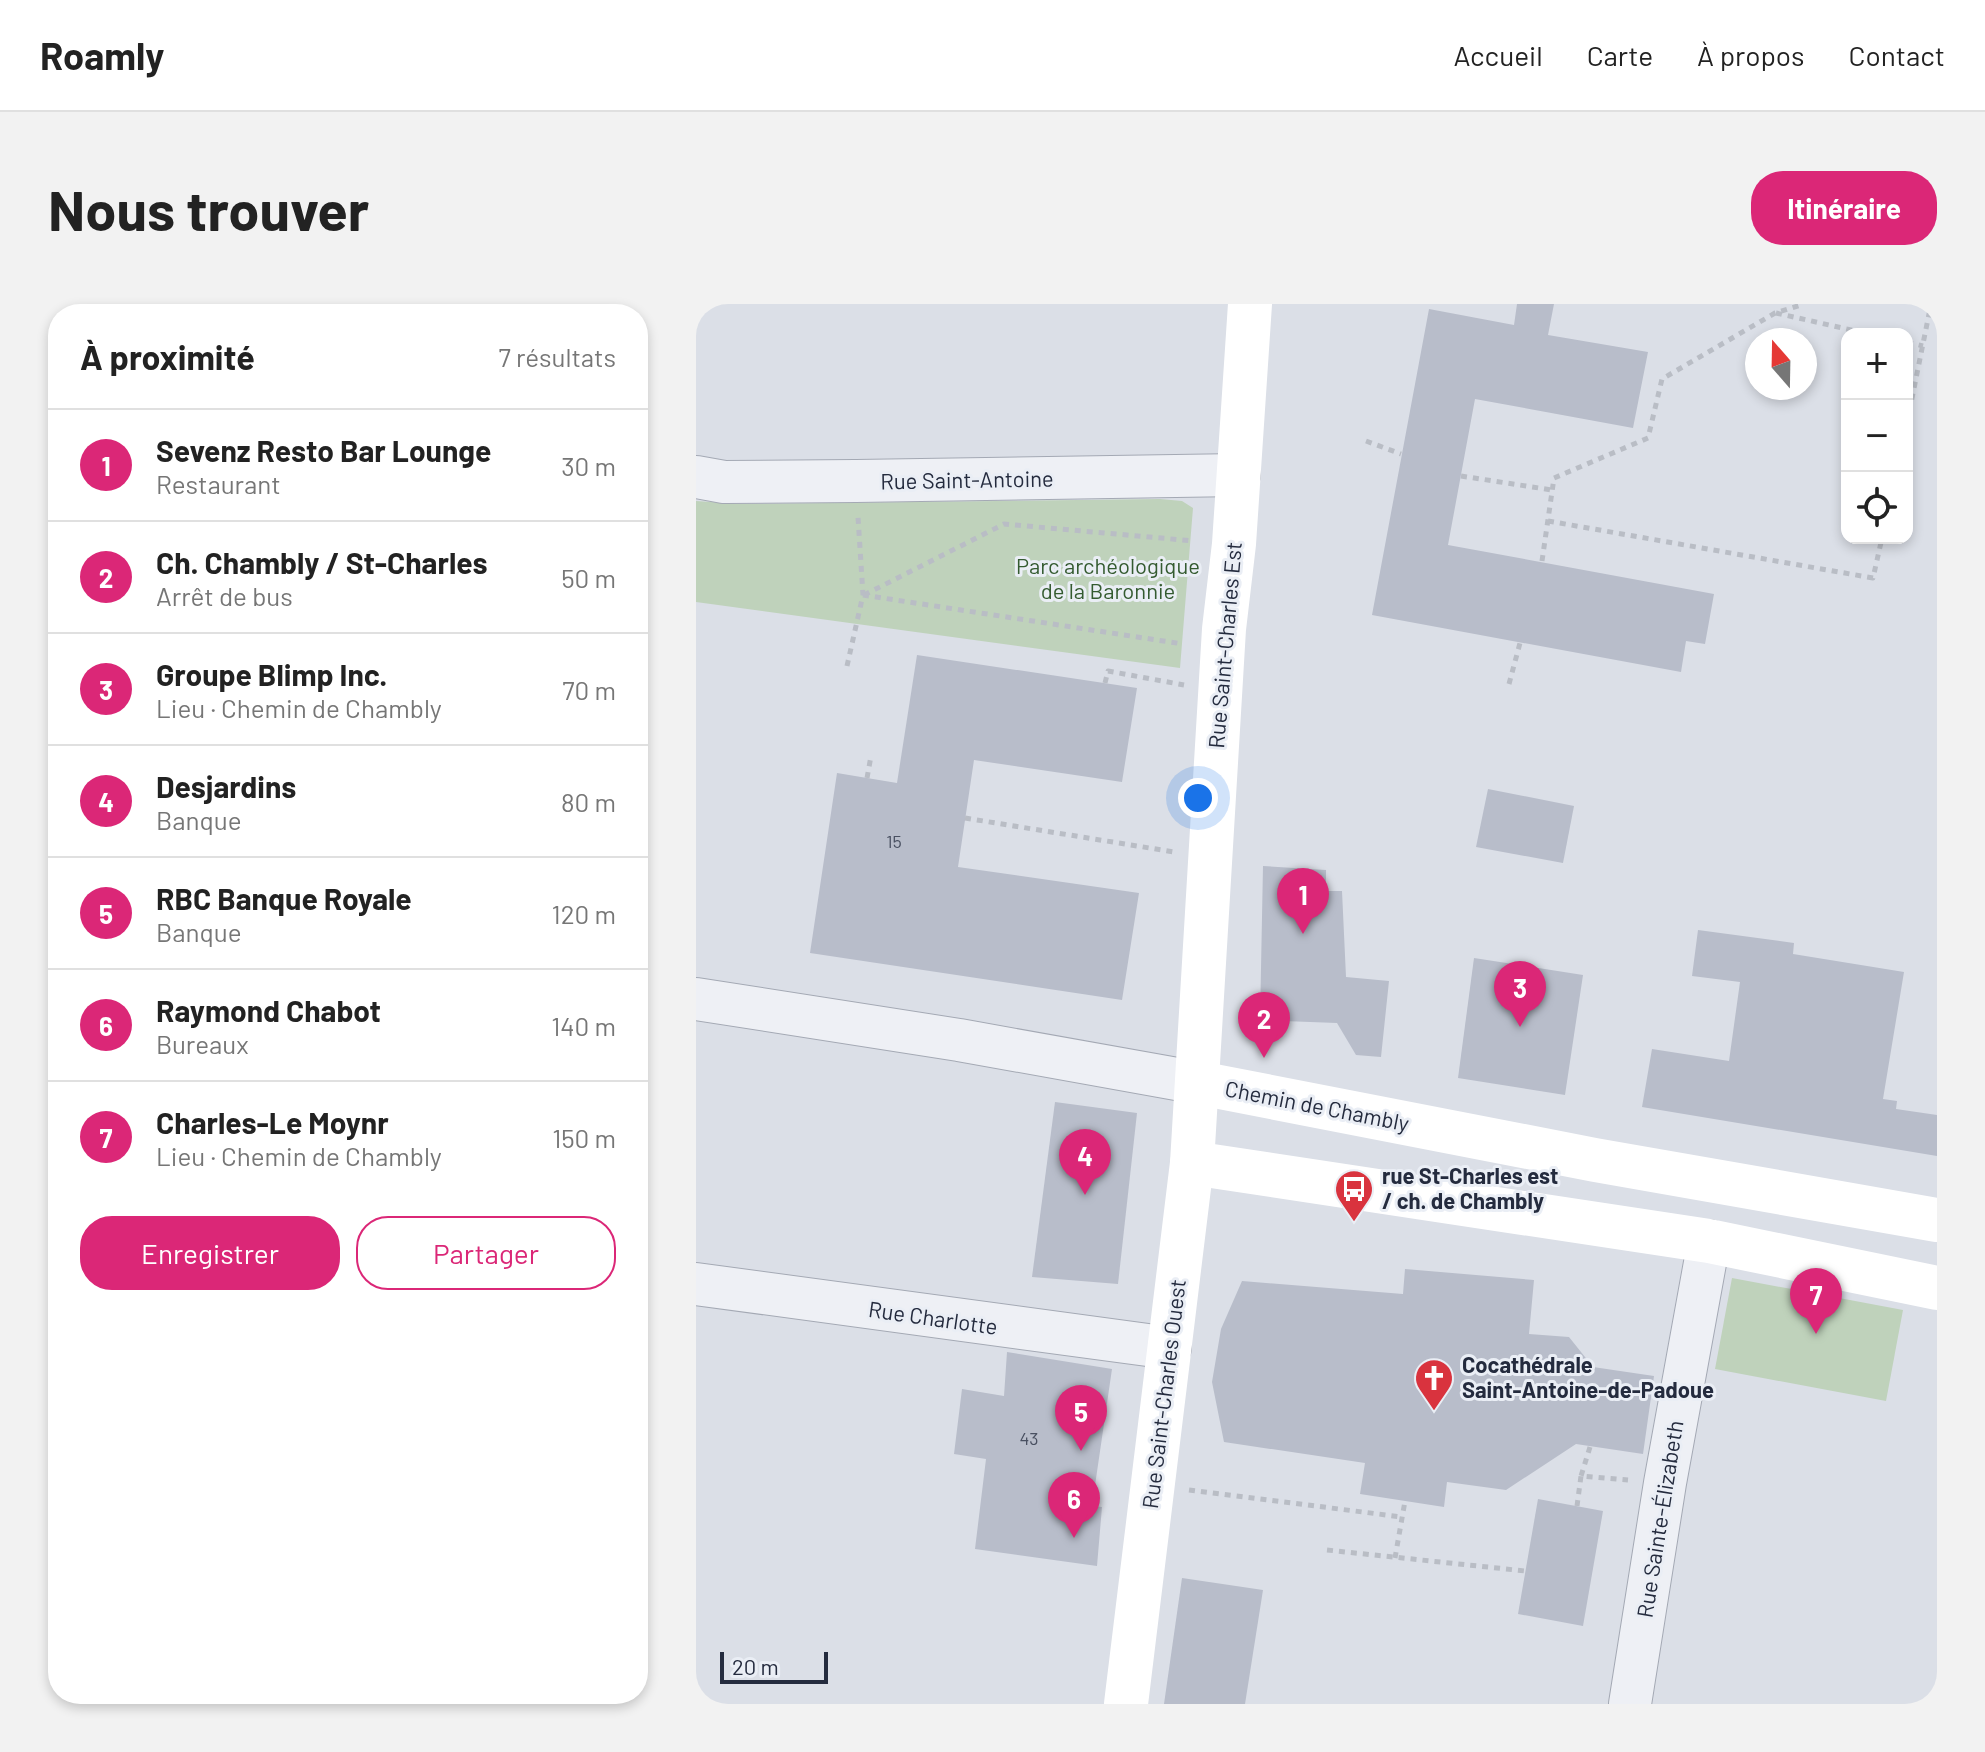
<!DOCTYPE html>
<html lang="fr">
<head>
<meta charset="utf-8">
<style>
  :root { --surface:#fff; --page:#f2f2f2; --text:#222; --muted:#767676; --line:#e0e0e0; --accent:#db2777 }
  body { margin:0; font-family:Barlow,sans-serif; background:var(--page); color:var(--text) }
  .controls { position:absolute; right:24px; top:24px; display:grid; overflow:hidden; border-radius:16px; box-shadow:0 4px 12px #0003 }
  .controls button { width:72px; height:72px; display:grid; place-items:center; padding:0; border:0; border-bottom:2px solid var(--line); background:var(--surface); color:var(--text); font:40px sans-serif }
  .compass { position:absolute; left:1049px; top:24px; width:72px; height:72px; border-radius:50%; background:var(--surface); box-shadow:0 4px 12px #0003; rotate:340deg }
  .scale { position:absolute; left:24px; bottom:20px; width:108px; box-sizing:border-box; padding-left:8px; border:4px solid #242b3e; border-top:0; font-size:22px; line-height:28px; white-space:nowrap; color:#242b3e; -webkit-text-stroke:6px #eaeef5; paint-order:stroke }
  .you { position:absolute; left:502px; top:494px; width:28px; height:28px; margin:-20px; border:6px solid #fff; border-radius:50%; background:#1a73e8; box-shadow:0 0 0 12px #1a73e833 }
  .badge { display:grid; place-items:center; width:52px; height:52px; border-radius:50%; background:var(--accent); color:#fff; font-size:26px; font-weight:700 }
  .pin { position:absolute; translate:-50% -66px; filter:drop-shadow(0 2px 4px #0008) }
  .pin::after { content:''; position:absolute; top:42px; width:28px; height:24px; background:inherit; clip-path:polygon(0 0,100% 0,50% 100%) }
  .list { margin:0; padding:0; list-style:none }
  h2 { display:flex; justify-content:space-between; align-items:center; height:104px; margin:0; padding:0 32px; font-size:34px }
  h2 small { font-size:26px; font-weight:400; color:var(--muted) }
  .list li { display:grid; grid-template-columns:52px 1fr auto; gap:24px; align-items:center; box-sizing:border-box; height:112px; padding:0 32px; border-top:2px solid var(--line) }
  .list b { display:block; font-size:30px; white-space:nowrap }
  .list p { margin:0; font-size:26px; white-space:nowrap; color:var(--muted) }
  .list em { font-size:26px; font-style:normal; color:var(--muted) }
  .actions { display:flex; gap:16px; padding:24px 32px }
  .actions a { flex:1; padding:18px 0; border:2px solid var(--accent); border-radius:32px; text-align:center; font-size:28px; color:var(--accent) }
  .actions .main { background:var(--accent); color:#fff }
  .icon { flex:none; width:44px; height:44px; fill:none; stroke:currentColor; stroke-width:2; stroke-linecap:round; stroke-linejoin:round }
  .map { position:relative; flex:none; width:1241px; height:1400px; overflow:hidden; border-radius:32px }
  header { display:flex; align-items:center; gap:48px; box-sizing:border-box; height:112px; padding:0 40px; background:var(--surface); border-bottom:2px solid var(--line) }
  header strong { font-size:38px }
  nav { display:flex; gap:44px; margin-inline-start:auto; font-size:28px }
  .intro { display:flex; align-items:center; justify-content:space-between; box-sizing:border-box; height:192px; padding:0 48px }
  h1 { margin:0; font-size:56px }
  .button { padding:20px 36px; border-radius:32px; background:var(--accent); color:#fff; font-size:28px; font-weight:700 }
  main { display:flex; gap:48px; padding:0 48px }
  aside { flex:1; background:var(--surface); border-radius:32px; box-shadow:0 4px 12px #0003 }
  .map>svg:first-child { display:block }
  .green { fill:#bfd2bb }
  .building { fill:#b8bdca }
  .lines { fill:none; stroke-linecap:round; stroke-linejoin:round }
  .street-casing { stroke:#a4a9b4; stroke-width:44 }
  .path { stroke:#b9bdc5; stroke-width:5; stroke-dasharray:6 6; stroke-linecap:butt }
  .street { stroke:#eef0f5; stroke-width:42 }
  .secondary { stroke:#fff; stroke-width:44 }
  .labels { text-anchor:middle; stroke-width:6; stroke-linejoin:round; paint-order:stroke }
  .number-label { font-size:18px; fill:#495061 }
  .street-label { font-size:22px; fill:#242b3e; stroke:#eaeef5 }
  .park-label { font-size:22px; fill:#345b30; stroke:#eaeef5 }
  .poi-label { font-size:22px; font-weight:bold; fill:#242b3e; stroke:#eaeef5; text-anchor:start }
</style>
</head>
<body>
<header>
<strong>Roamly</strong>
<nav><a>Accueil</a><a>Carte</a><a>À propos</a><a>Contact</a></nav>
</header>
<div class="intro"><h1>Nous trouver</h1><a class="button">Itinéraire</a></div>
<main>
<aside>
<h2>À proximité<small>7 résultats</small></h2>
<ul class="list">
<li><span class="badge">1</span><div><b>Sevenz Resto Bar Lounge</b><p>Restaurant</p></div><em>30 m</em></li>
<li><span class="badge">2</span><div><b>Ch. Chambly / St-Charles</b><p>Arrêt de bus</p></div><em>50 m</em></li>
<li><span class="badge">3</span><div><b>Groupe Blimp Inc.</b><p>Lieu · Chemin de Chambly</p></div><em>70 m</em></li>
<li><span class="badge">4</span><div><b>Desjardins</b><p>Banque</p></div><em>80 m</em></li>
<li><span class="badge">5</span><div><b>RBC Banque Royale</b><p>Banque</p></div><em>120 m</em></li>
<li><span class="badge">6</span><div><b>Raymond Chabot</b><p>Bureaux</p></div><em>140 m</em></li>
<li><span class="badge">7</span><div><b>Charles-Le Moynr</b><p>Lieu · Chemin de Chambly</p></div><em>150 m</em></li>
</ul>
<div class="actions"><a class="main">Enregistrer</a><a>Partager</a></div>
</aside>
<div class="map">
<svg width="1241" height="1400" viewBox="0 0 1241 1400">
  <rect width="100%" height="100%" fill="#dbdfe7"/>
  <!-- green -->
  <g class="green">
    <path d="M464,195L486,197L497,204L484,364L0,298V197L44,200Z"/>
    <path d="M1036,974L1207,1006L1190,1097L1019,1065Z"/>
  </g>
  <!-- building -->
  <g class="building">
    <path d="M821,0H858L852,31L952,48L937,124L779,95L752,241L1018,290L1009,340L990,337L985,368L676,311L733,5L818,21Z"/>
    <path d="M221,351L441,384L426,478L278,456L262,563L443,589L426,696L114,649L141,469L201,479Z"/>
    <path d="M792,485L878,502L867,559L780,543Z"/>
    <path d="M567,562L630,566V587H646L650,673L693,677L685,753L660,751L641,719L564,716Z"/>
    <path d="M1002,626L1098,639L1097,650L1208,668L1187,795L1201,797L1200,805L1241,811V852L946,803L956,745L1033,757L1044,678L996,672Z"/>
    <path d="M778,654L887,671L869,791L762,774Z"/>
    <path d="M359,798L441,809L422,980L336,973Z"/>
    <path d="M709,965L838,976L833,1030L873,1033L897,1063L958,1072L947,1150L880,1140L810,1186L751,1178L748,1203L664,1190L669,1159L528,1138L516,1078L525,1025L546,977L707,990Z"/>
    <path d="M311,1048L416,1065L396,1202L406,1203L401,1262L279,1245L290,1155L258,1150L266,1085L308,1092Z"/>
    <path d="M842,1195L907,1207L887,1322L822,1310Z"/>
    <path d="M486,1274L567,1286L549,1400H468Z"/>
  </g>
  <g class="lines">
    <defs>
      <g id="street">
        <path d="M0,173L28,178L160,177L543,171"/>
        <path d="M0,695L263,736L503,779"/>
        <path d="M0,980L474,1044"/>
        <path d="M934,1400L969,1179L1013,937"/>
      </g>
    </defs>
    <!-- street casing -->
    <use href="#street" class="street-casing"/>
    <!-- path -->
    <g class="path">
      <path d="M1080,9L1173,30"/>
      <path d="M1211,38L1227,42"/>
      <path d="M1211,119L1235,0"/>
      <path d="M670,137L705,150"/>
      <path d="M765,172L856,186"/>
      <path d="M852,217L1177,274L1186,234"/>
      <path d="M846,257L858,174L952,134L966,75L1079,9L1108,0"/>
      <path d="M167,291L487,340"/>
      <path d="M168,291L308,220L498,237"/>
      <path d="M151,362L167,291L162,213"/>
      <path d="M409,379L412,367L488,381"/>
      <path d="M813,380L824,339"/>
      <path d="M171,474L175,452"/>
      <path d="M269,514L478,548"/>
      <path d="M894,1143L885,1172L932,1176"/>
      <path d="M493,1186L706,1213"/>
      <path d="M881,1202L885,1172"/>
      <path d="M631,1246L829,1267"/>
      <path d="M699,1254L709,1197"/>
    </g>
    <!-- street -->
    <use href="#street" class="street"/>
    <!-- secondary -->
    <g class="secondary">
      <path d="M503,779L899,856L1241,916"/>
      <path d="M496,859L1013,937L1241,984"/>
      <path d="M430,1400L496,859L528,325L538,240L554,0"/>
    </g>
  </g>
  <!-- icons -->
  <defs>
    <symbol id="bus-pin" viewBox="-11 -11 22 30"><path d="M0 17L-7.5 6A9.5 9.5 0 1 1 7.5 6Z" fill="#d9333e" stroke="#eaeef5"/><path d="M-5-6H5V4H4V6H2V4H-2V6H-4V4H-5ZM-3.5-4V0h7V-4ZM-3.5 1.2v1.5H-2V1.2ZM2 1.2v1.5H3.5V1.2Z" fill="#fff"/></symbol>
    <symbol id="church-pin" viewBox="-11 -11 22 30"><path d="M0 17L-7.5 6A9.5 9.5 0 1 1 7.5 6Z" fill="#d9333e" stroke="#eaeef5"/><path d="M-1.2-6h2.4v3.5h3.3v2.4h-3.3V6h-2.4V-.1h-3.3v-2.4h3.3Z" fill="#fff"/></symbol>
  </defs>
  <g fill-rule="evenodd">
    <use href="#bus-pin" x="636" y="863" width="44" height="60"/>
    <use href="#church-pin" x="716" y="1052" width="44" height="60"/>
  </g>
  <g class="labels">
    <!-- number labels -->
    <g class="number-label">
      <text x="198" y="544">15</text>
      <text x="333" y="1141">43</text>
    </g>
    <!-- street labels -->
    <g class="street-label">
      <text transform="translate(271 176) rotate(-1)" y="8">Rue Saint-Antoine</text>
      <text transform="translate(529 341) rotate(-85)" y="8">Rue Saint-Charles Est</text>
      <text transform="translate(621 802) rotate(11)" y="8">Chemin de Chambly</text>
      <text transform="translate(237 1014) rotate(8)" y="8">Rue Charlotte</text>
      <text transform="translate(468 1090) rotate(-83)" y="8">Rue Saint-Charles Ouest</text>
      <text transform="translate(964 1215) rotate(-81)" y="8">Rue Sainte-Élizabeth</text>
    </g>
    <!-- park labels -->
    <g class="park-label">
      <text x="412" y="270">Parc archéologique<tspan x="412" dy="25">de la Baronnie</tspan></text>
    </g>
    <!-- poi labels -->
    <g class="poi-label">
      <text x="686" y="880">rue St-Charles est<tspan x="686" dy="25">/ ch. de Chambly</tspan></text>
      <text x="766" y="1069">Cocathédrale<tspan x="766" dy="25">Saint-Antoine-de-Padoue</tspan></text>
    </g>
  </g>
</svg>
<div class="controls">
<button>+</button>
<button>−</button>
<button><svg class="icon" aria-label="locate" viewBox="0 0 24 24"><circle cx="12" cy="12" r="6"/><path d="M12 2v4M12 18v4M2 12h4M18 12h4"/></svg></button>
</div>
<svg class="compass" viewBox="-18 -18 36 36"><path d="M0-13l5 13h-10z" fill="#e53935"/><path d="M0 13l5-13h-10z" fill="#767676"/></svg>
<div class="scale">20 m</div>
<div class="you"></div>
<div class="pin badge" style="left:607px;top:630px">1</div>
<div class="pin badge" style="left:568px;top:754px">2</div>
<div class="pin badge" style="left:824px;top:723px">3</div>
<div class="pin badge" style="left:389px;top:891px">4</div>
<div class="pin badge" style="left:385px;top:1147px">5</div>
<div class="pin badge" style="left:378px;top:1234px">6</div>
<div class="pin badge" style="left:1120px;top:1030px">7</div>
</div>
</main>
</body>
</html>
